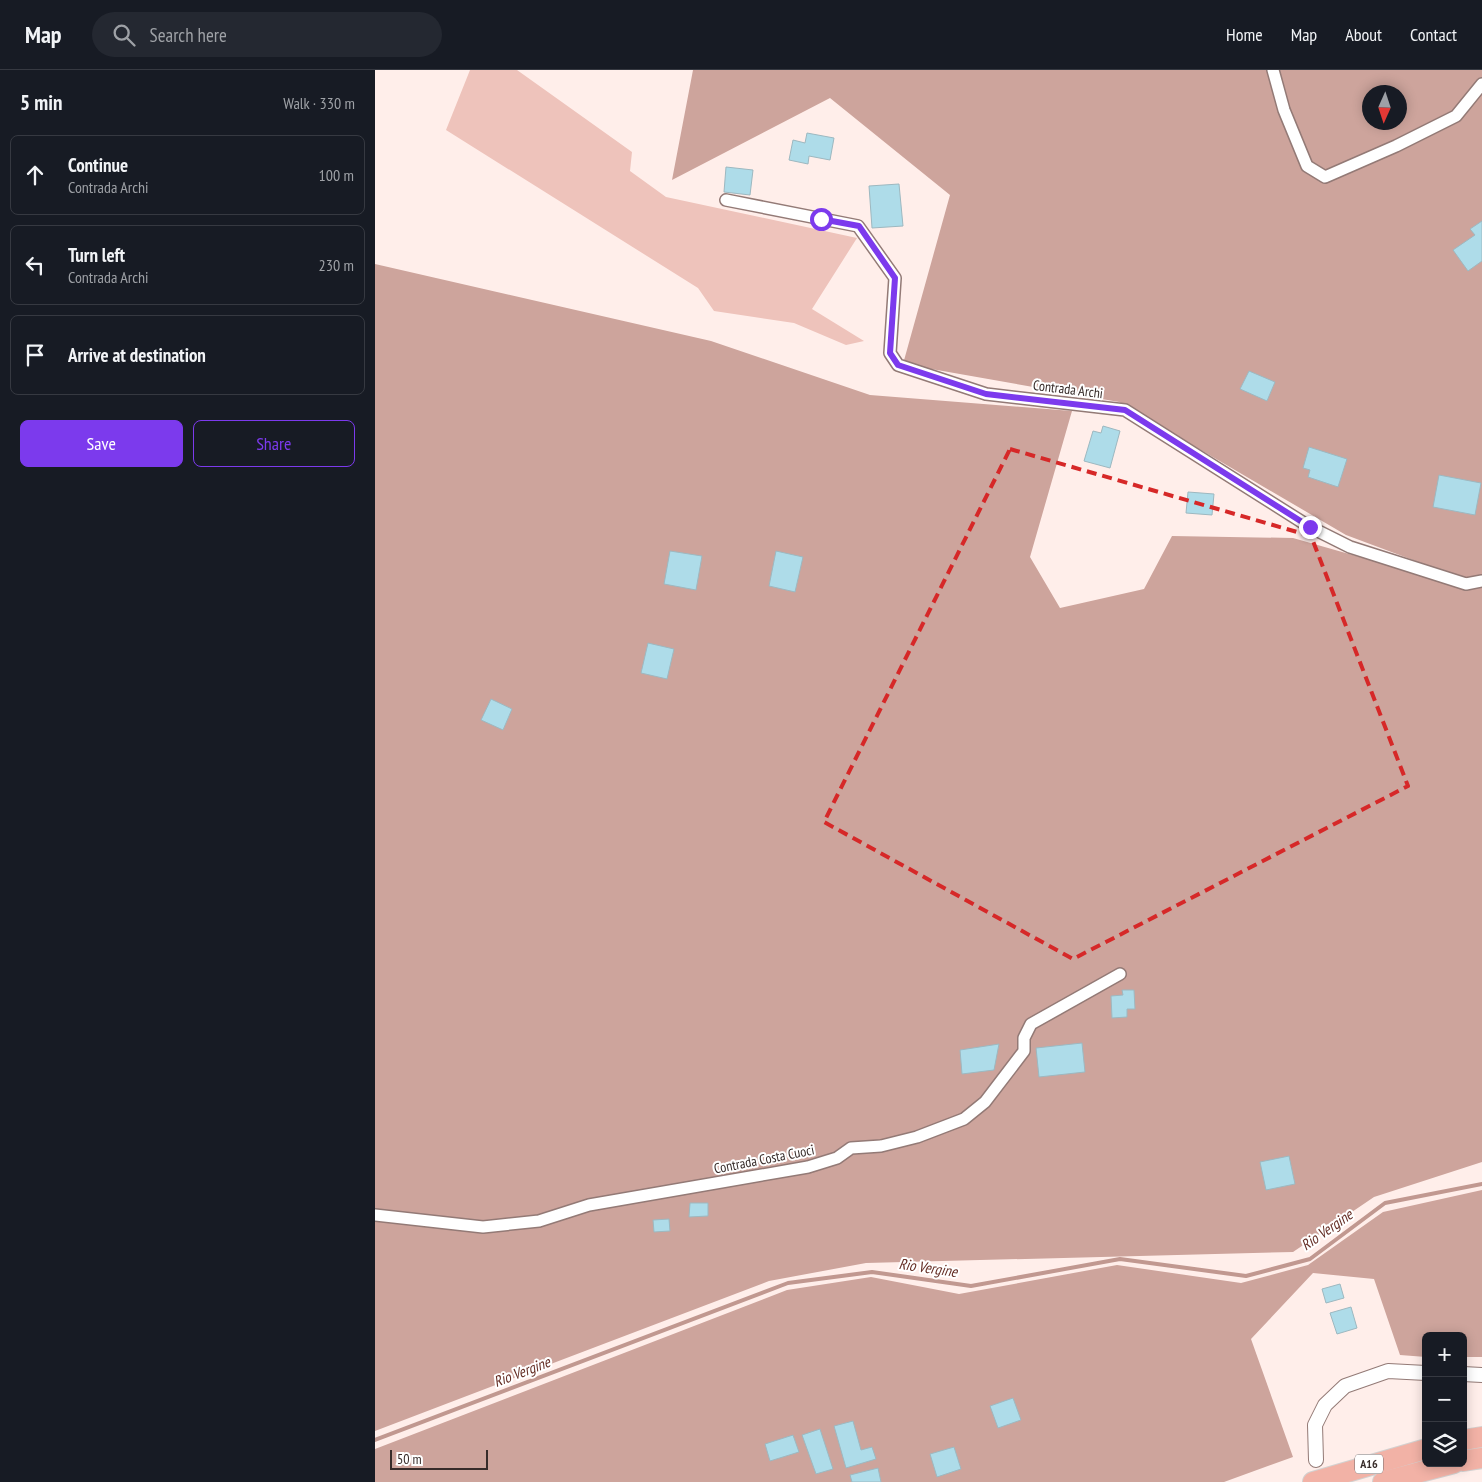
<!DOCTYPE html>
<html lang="en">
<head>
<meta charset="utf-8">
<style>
  :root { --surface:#171b24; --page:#242831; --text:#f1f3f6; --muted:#9ea1a6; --line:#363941; --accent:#7c3aed }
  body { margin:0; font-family:"PT Sans Narrow",sans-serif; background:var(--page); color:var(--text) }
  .controls { position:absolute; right:15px; bottom:15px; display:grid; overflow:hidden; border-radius:8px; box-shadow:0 2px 12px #0003 }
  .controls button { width:45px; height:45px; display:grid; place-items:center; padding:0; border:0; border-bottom:1px solid var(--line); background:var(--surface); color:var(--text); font:25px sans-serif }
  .compass { position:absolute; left:987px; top:15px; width:45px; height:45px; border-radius:50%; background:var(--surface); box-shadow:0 2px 12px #0003; rotate:183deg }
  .scale { position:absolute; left:15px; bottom:12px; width:98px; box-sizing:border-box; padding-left:5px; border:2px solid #372c2a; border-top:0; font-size:14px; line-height:18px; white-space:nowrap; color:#372c2a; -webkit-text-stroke:4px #fff; paint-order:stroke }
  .stop { position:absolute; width:15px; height:15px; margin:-11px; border:4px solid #7c3aed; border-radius:50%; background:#fff }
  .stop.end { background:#7c3aed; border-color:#fff; box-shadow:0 1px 5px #0008 }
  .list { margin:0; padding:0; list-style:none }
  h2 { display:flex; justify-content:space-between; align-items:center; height:65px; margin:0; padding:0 20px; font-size:21px }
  h2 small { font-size:16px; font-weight:400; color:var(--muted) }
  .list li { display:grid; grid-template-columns:32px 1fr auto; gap:15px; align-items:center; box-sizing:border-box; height:80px; margin:0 10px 10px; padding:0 10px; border:1px solid var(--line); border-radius:8px }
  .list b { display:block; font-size:19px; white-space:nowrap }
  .list p { margin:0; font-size:16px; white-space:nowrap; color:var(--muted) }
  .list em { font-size:16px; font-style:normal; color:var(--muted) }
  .actions { display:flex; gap:10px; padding:15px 20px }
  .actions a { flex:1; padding:11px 0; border:1px solid var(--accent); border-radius:8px; text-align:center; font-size:18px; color:var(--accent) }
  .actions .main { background:var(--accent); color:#fff }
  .icon { flex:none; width:28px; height:28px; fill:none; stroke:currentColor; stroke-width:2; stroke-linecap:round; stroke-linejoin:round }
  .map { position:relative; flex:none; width:1107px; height:1412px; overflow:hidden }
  header { display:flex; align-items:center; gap:30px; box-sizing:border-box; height:70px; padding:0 25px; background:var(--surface); border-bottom:1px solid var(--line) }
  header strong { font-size:24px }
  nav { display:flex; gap:28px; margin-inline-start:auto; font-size:18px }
  .search { width:350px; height:45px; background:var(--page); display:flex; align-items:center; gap:12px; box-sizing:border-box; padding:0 18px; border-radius:28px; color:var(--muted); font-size:19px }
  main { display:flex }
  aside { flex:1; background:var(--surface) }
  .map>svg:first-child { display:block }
  .green { fill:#eec3bb }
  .forest { fill:#cda49c; fill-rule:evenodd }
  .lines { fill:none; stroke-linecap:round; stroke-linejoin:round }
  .stream { stroke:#c19890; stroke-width:4 }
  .building { fill:#aedce9; stroke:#9db8c0 }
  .minor-casing { stroke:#937a76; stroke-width:14 }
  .tertiary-casing { stroke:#937a76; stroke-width:16 }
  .motorway-casing { stroke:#d3d1d0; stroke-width:22 }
  .minor { stroke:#fff; stroke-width:11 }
  .tertiary { stroke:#fff; stroke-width:14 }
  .motorway { stroke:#f2b2a6; stroke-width:20 }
  .route { stroke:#7c3aed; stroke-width:6 }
  .marked { fill:none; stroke:#d62828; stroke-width:4; stroke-dasharray:10 6; stroke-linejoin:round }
  .labels { text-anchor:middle; stroke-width:4; stroke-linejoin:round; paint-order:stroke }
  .shield { fill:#fff; stroke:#736b6a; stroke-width:1 }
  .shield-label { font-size:12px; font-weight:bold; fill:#372c2a }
  .street-label { font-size:14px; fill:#372c2a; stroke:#fff }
  .water-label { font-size:15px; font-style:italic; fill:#652e25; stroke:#fff }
</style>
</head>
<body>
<header>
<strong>Map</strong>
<div class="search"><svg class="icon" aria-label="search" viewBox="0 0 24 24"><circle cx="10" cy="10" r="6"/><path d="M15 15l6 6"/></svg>Search here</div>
<nav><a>Home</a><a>Map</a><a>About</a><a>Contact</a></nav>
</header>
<main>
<aside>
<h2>5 min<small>Walk · 330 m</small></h2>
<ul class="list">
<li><svg class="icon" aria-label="ahead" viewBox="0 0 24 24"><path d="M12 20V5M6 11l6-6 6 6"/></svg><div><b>Continue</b><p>Contrada Archi</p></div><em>100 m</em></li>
<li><svg class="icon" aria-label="left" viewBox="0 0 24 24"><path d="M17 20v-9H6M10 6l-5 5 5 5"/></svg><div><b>Turn left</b><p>Contrada Archi</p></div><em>230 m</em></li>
<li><svg class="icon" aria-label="arrive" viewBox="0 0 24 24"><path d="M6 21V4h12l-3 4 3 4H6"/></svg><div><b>Arrive at destination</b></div></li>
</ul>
<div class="actions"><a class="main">Save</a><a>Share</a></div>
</aside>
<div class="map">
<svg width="1107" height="1412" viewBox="0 0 1107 1412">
  <rect width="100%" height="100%" fill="#ffeeea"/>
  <!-- green -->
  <path class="green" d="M95,0H142L257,82L255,101L291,127L482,168L437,239L489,271L471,275L419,253L339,241L323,218L71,60Z"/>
  <!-- forest -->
  <g class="forest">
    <path d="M318,0H1107V504L1094,511L971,465L744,332L528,294L575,125L455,28L297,110ZM994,22H1024V52H994Z"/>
    <path d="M0,194L336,271L495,325L697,341L655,487L685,538L769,519L797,466L918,468L1090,517L1107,516V1092L999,1127L918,1182L491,1193L394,1211L0,1361Z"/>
    <path d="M1107,1120V1287H1088V1266H1051V1287L1025,1285L999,1209L938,1203L876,1269L918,1387L849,1412H0V1379L412,1220L496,1207L584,1224L742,1195L866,1213L933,1195L1008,1142Z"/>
  </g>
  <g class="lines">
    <!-- stream -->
    <path class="stream" d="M0,1370L413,1213L497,1202L596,1216L745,1189L871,1206L935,1189L1010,1133L1107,1114"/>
  </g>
  <!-- building -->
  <g class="building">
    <path d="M432,63L459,68L455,90L434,86L433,94L414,90L418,70L430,73Z"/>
    <path d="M351,97L378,100L375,125L349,122Z"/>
    <path d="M524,114L528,156L497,158L494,116Z"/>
    <path d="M1107,151V191L1093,201L1078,180L1100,165L1095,159Z"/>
    <path d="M874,301L900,312L892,331L865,319Z"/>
    <path d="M728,356L745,361L735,398L709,391L718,361L726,363Z"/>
    <path d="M934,377L972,389L963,417L933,407L935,400L928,398Z"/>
    <path d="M1064,405L1106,413L1100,445L1058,437Z"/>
    <path d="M813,422L839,424L837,445L811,443Z"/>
    <path d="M295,481L327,486L321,520L289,514Z"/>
    <path d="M401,481L428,487L420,522L394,516Z"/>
    <path d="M273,573L299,579L292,609L266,603Z"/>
    <path d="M116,629L137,639L128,660L106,650Z"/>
    <path d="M747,920H759L760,939H752V947L737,948L736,926L748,925Z"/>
    <path d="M707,973L710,1002L664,1007L661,978Z"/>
    <path d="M624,974L619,1000L587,1004L585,980Z"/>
    <path d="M914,1086L920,1114L891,1120L885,1092Z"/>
    <path d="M315,1133H333V1146L314,1147Z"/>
    <path d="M294,1149L295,1161L279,1162L278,1150Z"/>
    <path d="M965,1214L969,1228L951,1233L947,1219Z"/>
    <path d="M976,1237L982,1258L962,1264L955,1243Z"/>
    <path d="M638,1328L646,1350L623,1358L615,1336Z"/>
    <path d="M478,1351L486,1380L497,1377L501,1389L471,1398L459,1356Z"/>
    <path d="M445,1359L458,1399L441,1404L427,1365Z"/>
    <path d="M418,1365L424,1382L395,1391L390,1374Z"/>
    <path d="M579,1377L586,1399L562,1407L555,1384Z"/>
    <path d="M503,1398L506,1412H477L475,1405Z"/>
  </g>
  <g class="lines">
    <defs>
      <g id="minor">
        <path d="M898,0L909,40L932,96L950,107L1021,76L1081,46L1107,14"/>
        <path d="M351,130L483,156L520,208L515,283L523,295L611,324L750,340L935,457L975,477L1091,514L1107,511"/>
        <path d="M0,1145L108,1157L164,1151L214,1135L433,1097L462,1088L476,1078L506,1076L542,1067L589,1049L610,1032L649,981V968L656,954L745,904"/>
      </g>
      <g id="tertiary">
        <path d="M1088,1304L1107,1305"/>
        <path d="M941,1390L940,1355L950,1335L970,1316L1013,1301L1051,1303"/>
      </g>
      <g id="motorway">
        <path d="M1088,1370L1107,1367"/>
        <path d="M1088,1391L1107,1388"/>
        <path d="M938,1412L1051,1379"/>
        <path d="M1008,1412L1079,1393"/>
      </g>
    </defs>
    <!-- minor casing -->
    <use href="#minor" class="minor-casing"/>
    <!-- tertiary casing -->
    <use href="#tertiary" class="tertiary-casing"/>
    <!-- motorway casing -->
    <use href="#motorway" class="motorway-casing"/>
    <!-- minor -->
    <use href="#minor" class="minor"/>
    <!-- tertiary -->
    <use href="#tertiary" class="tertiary"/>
    <!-- motorway -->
    <use href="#motorway" class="motorway"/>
  </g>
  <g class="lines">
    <!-- route -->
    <path class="route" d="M446,149L484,156L520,208L515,283L523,295L611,324L750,340L935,457"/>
  </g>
  <!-- marked area -->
  <path class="marked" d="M635,379L936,466L1033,716L698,889L449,752Z"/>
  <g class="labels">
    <!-- shield labels -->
    <rect class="shield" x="980" y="1384.5" width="28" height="19" rx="4"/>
    <g class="shield-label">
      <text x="994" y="1398">A16</text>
    </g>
    <!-- street labels -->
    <g class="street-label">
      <text transform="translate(693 319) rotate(7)" y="5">Contrada Archi</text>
      <text transform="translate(389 1089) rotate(-11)" y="5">Contrada Costa Cuoci</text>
    </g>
    <!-- water labels -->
    <g class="water-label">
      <text transform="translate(952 1160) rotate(-35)" y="5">Rio Vergine</text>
      <text transform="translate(553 1198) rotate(8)" y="5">Rio Vergine</text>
      <text transform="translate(147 1302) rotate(-21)" y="5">Rio Vergine</text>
    </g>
  </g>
</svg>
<div class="controls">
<button>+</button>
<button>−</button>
<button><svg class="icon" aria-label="layers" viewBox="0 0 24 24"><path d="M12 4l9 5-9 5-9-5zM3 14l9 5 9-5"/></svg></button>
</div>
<svg class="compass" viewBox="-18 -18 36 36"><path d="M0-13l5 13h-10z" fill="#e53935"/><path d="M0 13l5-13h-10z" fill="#9ea1a6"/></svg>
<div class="scale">50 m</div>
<div class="stop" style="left:446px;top:149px"></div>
<div class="stop end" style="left:935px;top:457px"></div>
</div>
</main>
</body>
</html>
